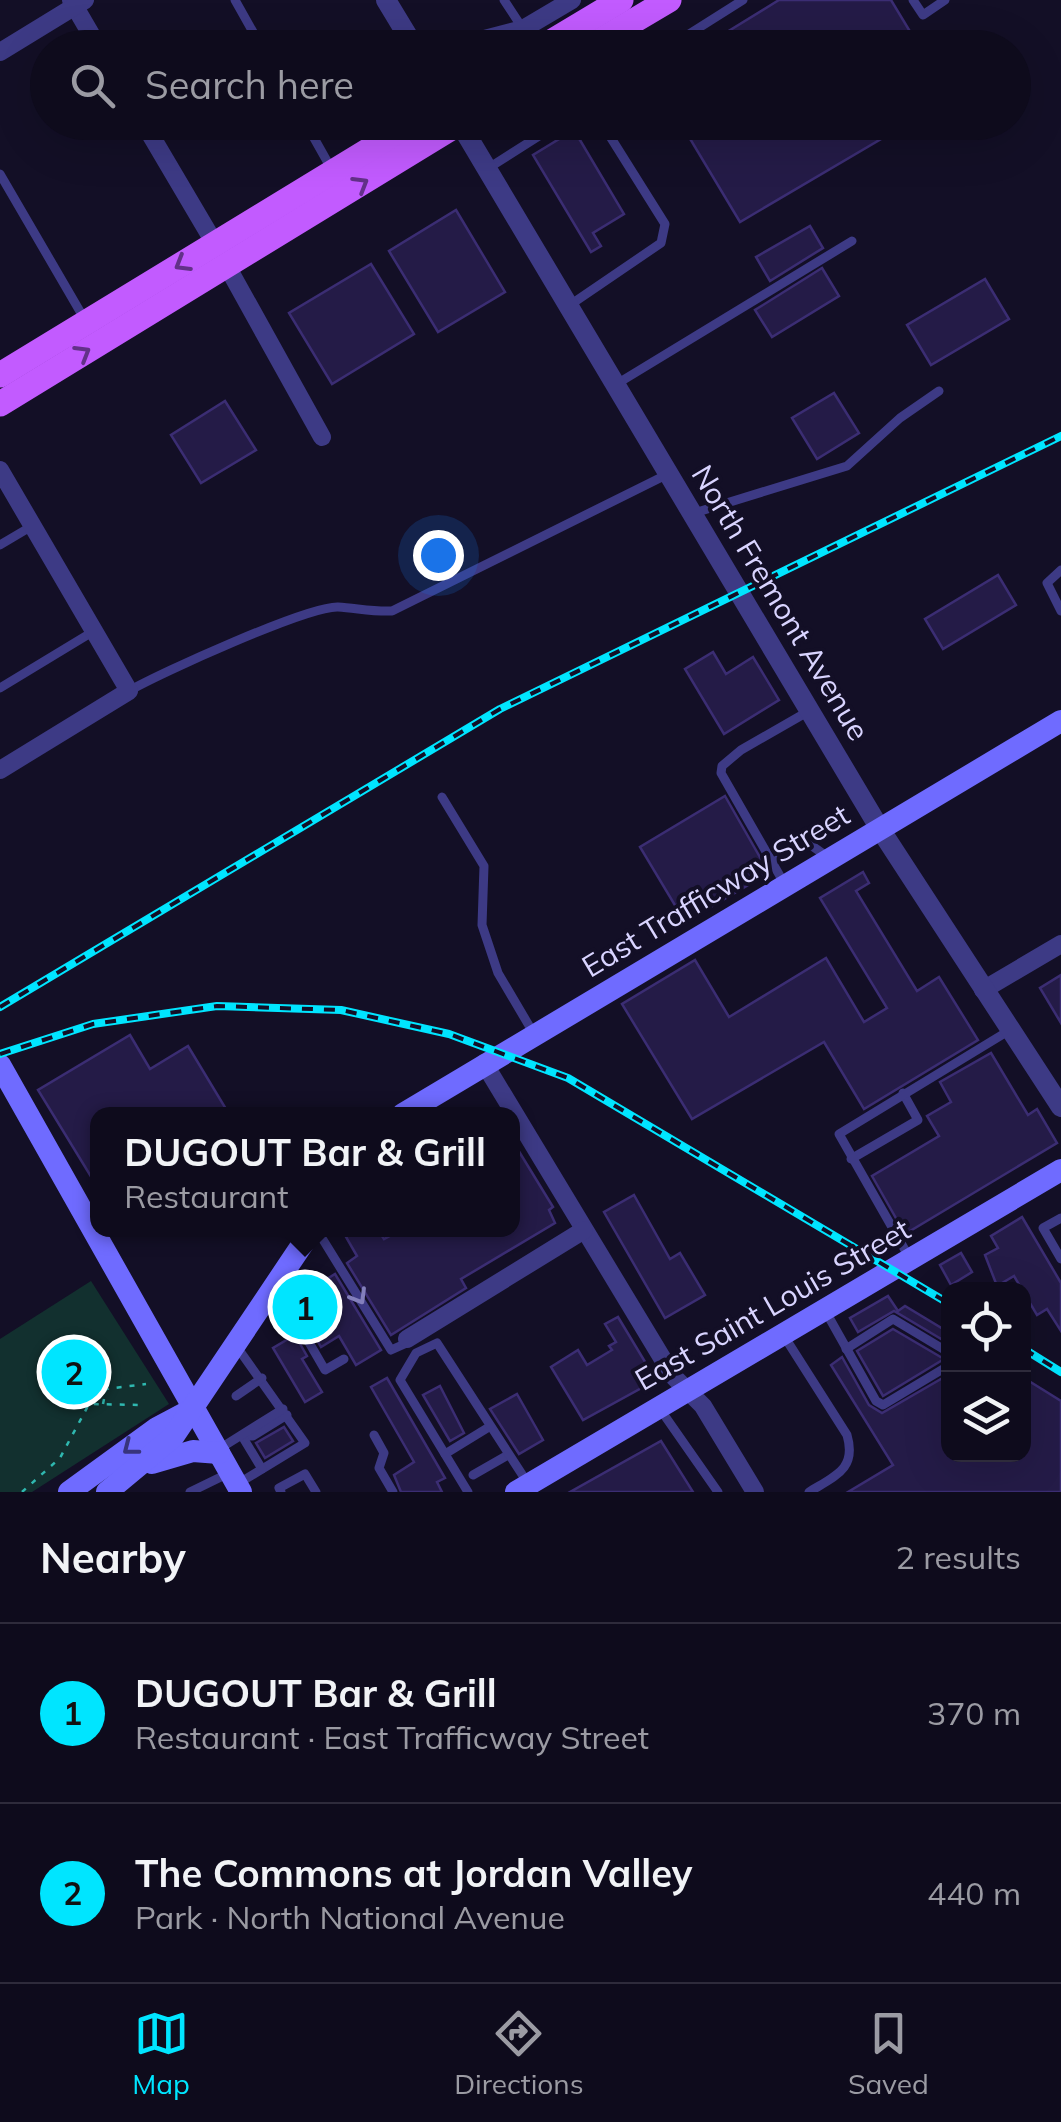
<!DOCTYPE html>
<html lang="en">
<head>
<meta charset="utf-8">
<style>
  :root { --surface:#0e0b1c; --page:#1c1929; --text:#f1f3f6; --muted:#9b9ba3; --line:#2e2b3b; --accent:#00e5ff }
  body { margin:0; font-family:Mulish,sans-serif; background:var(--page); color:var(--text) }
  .controls { position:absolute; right:30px; bottom:30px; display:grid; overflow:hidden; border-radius:20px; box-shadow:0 10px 40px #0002 }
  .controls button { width:90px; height:90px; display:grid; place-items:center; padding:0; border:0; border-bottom:2px solid var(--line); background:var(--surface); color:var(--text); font:50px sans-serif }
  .you { position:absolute; left:438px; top:555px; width:35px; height:35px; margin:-25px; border:8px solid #fff; border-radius:50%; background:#1a73e8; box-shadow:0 0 0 15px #1a73e833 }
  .badge { display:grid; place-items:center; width:65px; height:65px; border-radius:50%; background:var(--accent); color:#111; font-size:32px; font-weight:700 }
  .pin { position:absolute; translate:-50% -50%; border:5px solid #fff; box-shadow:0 2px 10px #0006 }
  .popup { position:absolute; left:90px; top:1107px; width:430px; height:130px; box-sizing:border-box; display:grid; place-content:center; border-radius:20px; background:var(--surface); filter:drop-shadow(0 2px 8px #0005); font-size:32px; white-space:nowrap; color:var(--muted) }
  .popup b { font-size:38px; color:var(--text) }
  .popup::after { content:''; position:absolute; left:50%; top:100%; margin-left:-20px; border:20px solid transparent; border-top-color:var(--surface) }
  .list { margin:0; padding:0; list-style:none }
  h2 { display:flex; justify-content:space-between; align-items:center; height:130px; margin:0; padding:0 40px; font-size:42px }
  h2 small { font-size:32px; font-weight:400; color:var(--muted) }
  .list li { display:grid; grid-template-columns:65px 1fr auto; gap:30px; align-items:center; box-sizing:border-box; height:180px; padding:0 40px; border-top:2px solid var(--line) }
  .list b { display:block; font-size:38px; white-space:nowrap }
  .list p { margin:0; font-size:32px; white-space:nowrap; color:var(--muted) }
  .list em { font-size:32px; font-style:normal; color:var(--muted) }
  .icon { flex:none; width:55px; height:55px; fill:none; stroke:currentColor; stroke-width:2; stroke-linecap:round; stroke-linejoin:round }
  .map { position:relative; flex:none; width:1061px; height:1492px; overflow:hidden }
  .search { position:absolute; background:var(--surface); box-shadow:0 10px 40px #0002; left:30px; right:30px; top:30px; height:110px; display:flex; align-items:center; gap:25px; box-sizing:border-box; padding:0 35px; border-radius:55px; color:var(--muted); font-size:38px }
  .sheet { height:490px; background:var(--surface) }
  nav { display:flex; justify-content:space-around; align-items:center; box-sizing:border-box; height:140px; border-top:2px solid var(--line); background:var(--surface); font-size:28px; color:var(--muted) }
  nav a { display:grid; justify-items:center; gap:5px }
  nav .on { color:var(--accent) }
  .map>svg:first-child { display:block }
  .green { fill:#12302f }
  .building { fill:#241b47; stroke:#3b2d73; stroke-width:2.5 }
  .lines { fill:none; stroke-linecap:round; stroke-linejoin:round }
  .path { stroke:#2fb8b0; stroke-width:2.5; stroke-dasharray:5 8; stroke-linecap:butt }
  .service { stroke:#3d3a85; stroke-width:9 }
  .minor { stroke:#3d3a85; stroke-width:18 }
  .tertiary { stroke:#3d3a85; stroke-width:20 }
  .secondary { stroke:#6f6bff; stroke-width:22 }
  .primary { stroke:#c25bff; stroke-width:25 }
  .rail-casing { stroke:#00e5ff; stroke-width:8 }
  .rail { stroke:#130f26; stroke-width:4; stroke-dasharray:11; stroke-linecap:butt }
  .oneway { stroke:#623188 }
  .oneway2 { stroke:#837fbc }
  .oneway3 { stroke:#38347d }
  .labels { text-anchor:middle; stroke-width:8; stroke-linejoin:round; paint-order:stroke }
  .street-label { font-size:30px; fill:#d9d4ff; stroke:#130f26 }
</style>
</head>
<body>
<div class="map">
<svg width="1061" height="1492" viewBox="0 0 1061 1492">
  <rect width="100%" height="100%" fill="#130f26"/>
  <!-- green -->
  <path class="green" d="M91,1281L169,1404L32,1492H0V1339Z"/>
  <!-- building -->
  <g class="building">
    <path d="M779,0H891L920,48H701Z"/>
    <path d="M680,122H910L740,222Z"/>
    <path d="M574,130L624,214L593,233L601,246L591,252L533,155Z"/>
    <path d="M456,210L505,292L438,332L389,251Z"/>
    <path d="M810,226L823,248L770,281L756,257Z"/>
    <path d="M371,264L414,334L332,384L289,313Z"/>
    <path d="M822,268L839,296L772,337L755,310Z"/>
    <path d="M985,279L1009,319L931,365L907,325Z"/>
    <path d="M834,393L859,433L817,459L792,418Z"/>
    <path d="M225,401L256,450L201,483L171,435Z"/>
    <path d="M998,575L1016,605L943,649L925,619Z"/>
    <path d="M713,652L726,674L753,657L779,700L724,734L685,669Z"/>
    <path d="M725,796L769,873L685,922L640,847Z"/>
    <path d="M863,872L869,883L856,891L917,991L939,977L978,1040L864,1109L824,1042L692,1119L622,1004L695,960L729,1017L826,958L864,1022L887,1008L820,898Z"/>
    <path d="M1061,975V1023L1040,988Z"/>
    <path d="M130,1035L150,1069L188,1046L229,1114H98V1188L38,1090Z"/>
    <path d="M991,1053L1028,1115L1037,1109L1057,1143L905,1234L872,1176L939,1136L927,1116L951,1102L940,1082Z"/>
    <path d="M512,1140L553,1207L549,1210L555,1223L461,1279L466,1288L391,1335L347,1263L357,1256L346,1237L358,1230H378L384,1239L401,1230H512Z"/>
    <path d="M634,1195L670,1259L680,1253L705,1295L665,1318L604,1212Z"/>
    <path d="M1022,1217L1061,1283V1331L1047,1309L1037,1315L1014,1276L997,1286L985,1255L998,1248L991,1236Z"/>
    <path d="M961,1253L972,1272L951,1285L940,1265Z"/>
    <path d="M335,1274L381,1350L356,1365L339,1336L321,1347L299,1309L311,1289Z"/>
    <path d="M888,1296L898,1311L905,1306L948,1332V1343L894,1311L858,1332L850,1318Z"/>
    <path d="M618,1317L656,1380L583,1420L551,1367L578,1350L587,1365L612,1350L609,1346L616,1342L605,1324Z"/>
    <path d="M893,1329L944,1359L883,1396L857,1351Z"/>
    <path d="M295,1335L307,1356L302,1359L322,1392L305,1402L273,1348Z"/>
    <path d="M842,1357L869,1405L882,1413L948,1375V1454H1024V1378L1061,1401V1492H848L893,1465L831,1365Z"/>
    <path d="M387,1378L445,1478L437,1482L442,1492H401L394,1475L414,1462L371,1387Z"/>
    <path d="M440,1386L464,1433L450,1441L423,1395Z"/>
    <path d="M517,1394L543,1440L519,1454L490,1409Z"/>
    <path d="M284,1427L293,1441L265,1458L256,1443Z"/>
    <path d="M661,1441L693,1492H570Z"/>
  </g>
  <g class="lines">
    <!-- path -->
    <g class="path">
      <path d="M103,1404L106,1389L146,1384"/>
      <path d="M22,1492L60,1458L89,1404L144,1405"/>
    </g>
    <!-- service -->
    <g class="service">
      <path d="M235,0L262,48"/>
      <path d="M504,0L523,29"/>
      <path d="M913,0L923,15L945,0"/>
      <path d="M667,48L743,0"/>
      <path d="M305,122L332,170"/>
      <path d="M487,169L561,122"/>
      <path d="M0,174L85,320"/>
      <path d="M570,305L661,243L665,224L601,122"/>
      <path d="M615,385L852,241"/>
      <path d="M691,514L847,466L900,418L939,391"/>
      <path d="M0,545L32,526"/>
      <path d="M1061,570L1047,583L1061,611"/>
      <path d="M0,688L94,631"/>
      <path d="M129,691C160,673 308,606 338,607C356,608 373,612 392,611L668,474"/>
      <path d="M442,797L484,866L482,925L498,973L534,1034"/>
      <path d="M772,863L808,843L829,858"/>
      <path d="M784,883L721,773L722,766L741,750L809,711"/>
      <path d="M851,1159L918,1120L903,1093"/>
      <path d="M1061,1218L1043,1228L1061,1259"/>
      <path d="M317,1230L391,1350L409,1342"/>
      <path d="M909,1257L839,1134L1010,1030"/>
      <path d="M270,1299L292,1313L325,1370L344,1359"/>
      <path d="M826,1312L876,1401L883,1405L948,1366"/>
      <path d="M784,1336L847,1435C857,1469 835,1476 809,1492"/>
      <path d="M237,1347L305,1443L239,1483"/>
      <path d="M846,1349L893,1319L948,1352"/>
      <path d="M236,1396L262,1378"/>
      <path d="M660,1409L718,1492"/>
      <path d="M374,1435L384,1453L379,1468L393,1492"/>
      <path d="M242,1436H253L287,1415"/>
      <path d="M242,1436L262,1469"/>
      <path d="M219,1449L283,1409"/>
      <path d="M445,1454L489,1427"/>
      <path d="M473,1475L508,1455"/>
      <path d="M190,1492L227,1474"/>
      <path d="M281,1492L279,1488L305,1474L316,1492"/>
      <path d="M468,1492L400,1380L416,1353L437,1343L527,1482"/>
    </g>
    <!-- minor -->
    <g class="minor">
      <path d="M71,0L99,48"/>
      <path d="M450,48L523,29L572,0"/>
      <path d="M0,52L85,0"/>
      <path d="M143,122L215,244"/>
      <path d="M227,266L322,437"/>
      <path d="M0,470L129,691L0,770"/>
      <path d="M983,990L1061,944"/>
      <path d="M484,1063L673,1376L703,1406L755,1492"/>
      <path d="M407,1339L584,1230"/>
    </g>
    <!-- tertiary -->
    <g class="tertiary">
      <path d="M386,0L415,48"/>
      <path d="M459,122L880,829L1061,1107"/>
    </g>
    <!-- secondary -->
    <g class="secondary">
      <path d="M0,1065L241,1492"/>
      <path d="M403,1114L1061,721"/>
      <path d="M152,1463L193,1451L219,1453"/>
      <path d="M69,1492L157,1428L191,1410"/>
      <path d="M107,1492L173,1437L312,1230"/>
      <path d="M516,1492L1061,1170"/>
    </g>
    <!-- primary -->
    <g class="primary">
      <path d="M541,48L621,0"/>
      <path d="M588,48L669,0"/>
      <path d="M0,375L415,122"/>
      <path d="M0,404L461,122"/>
    </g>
    <defs>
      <g id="rail">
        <path d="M0,1007L500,709L1061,436"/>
        <path d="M0,1054L93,1024L217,1006L341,1010L449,1034L568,1078L948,1303"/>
        <path d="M1024,1349L1061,1372"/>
      </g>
    </defs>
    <!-- rail casing -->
    <use href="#rail" class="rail-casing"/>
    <!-- rail -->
    <use href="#rail" class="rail"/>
  </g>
  <!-- one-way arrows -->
  <defs><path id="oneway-chevron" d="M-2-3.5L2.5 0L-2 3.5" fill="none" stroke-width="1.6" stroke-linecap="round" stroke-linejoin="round" transform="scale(2.5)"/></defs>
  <g class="oneway">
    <use href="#oneway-chevron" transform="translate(361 184) rotate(-31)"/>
    <use href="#oneway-chevron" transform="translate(182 264) rotate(149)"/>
    <use href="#oneway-chevron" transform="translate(83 353) rotate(-31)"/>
  </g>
  <use class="oneway2" href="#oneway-chevron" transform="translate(359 1297) rotate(59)"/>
  <use class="oneway3" href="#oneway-chevron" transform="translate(130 1448) rotate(142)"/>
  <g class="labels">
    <!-- street labels -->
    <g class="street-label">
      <text transform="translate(780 603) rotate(59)" y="10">North Fremont Avenue</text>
      <text transform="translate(716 891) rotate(-31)" y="10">East Trafficway Street</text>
      <text transform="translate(773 1305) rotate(-30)" y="10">East Saint Louis Street</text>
    </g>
  </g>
</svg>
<div class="controls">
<button><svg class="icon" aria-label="locate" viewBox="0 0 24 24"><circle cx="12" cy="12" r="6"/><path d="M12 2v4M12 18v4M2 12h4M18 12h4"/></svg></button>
<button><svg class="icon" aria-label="layers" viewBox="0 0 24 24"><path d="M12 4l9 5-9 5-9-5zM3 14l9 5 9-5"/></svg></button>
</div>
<div class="you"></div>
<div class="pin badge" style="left:305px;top:1307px">1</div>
<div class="popup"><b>DUGOUT Bar &amp; Grill</b>Restaurant</div>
<div class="pin badge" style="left:74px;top:1372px">2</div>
<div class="search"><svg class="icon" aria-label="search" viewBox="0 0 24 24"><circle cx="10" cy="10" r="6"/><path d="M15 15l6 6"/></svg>Search here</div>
</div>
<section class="sheet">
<h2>Nearby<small>2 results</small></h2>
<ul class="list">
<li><span class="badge">1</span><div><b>DUGOUT Bar &amp; Grill</b><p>Restaurant · East Trafficway Street</p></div><em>370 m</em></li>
<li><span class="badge">2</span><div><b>The Commons at Jordan Valley</b><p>Park · North National Avenue</p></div><em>440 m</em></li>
</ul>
</section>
<nav>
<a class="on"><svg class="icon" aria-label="map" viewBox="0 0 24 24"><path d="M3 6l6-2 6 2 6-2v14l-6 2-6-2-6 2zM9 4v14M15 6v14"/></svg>Map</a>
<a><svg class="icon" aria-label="directions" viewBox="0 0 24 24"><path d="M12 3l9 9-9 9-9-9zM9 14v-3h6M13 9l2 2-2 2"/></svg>Directions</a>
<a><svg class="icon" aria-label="saved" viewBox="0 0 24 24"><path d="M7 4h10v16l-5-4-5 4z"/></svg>Saved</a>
</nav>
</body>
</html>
